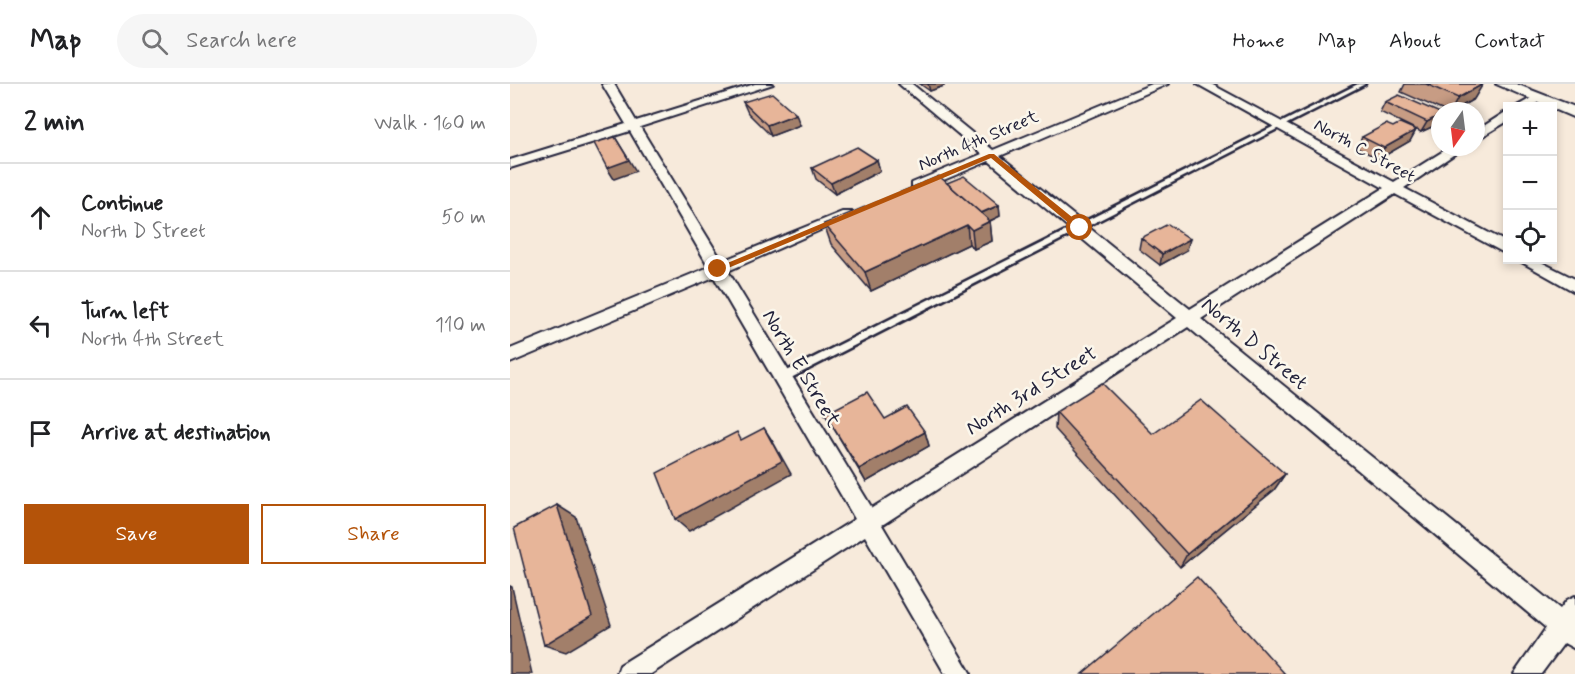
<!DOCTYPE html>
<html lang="en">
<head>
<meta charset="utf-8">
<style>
  :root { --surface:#fff; --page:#f6f6f6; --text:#202124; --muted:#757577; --line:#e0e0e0; --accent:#b45309 }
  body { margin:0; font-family:Mynerve,sans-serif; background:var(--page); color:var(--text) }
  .controls { position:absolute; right:18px; top:18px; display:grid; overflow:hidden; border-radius:0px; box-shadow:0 3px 9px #0003 }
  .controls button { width:54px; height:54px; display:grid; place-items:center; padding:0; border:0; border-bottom:2px solid var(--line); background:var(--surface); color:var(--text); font:30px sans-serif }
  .compass { position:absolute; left:921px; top:18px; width:54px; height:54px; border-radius:50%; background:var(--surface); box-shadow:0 3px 9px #0003; rotate:194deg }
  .stop { position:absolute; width:18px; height:18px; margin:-14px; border:4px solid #b45309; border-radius:50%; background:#fff }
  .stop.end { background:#b45309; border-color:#fff; box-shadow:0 2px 6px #0008 }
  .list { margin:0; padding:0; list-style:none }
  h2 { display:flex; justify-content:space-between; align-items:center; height:78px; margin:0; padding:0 24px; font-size:26px }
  h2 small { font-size:20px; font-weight:400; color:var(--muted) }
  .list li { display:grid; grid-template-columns:39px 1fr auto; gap:18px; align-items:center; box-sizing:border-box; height:108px; padding:0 24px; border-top:2px solid var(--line) }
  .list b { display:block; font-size:22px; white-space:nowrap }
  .list p { margin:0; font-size:20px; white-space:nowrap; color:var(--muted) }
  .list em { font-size:20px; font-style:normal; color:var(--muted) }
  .actions { display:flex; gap:12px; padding:18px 24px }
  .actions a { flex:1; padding:14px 0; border:2px solid var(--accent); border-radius:0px; text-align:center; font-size:21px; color:var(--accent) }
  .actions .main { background:var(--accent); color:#fff }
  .icon { flex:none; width:33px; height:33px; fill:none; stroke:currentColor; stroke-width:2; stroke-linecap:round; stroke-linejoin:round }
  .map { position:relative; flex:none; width:1065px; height:590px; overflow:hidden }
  header { display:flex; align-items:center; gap:36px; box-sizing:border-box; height:84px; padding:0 30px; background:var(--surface); border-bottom:2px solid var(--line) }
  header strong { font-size:28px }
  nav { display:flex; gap:33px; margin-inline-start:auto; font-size:21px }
  .search { width:420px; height:54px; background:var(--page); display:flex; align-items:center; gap:15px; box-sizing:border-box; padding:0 21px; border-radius:33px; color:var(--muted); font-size:22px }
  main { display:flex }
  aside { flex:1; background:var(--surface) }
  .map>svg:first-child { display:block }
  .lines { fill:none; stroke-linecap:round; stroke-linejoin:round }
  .service-casing { stroke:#22223b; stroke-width:5 }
  .minor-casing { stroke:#22223b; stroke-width:4 }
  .tertiary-casing { stroke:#22223b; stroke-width:4 }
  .service { fill:#fbf7ec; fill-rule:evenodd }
  .minor { fill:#fbf7ec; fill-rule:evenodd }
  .tertiary { fill:#fbf7ec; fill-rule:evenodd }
  .wall { fill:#c79c84; stroke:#22223b; stroke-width:1.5 }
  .shaded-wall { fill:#a27f6b; stroke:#22223b; stroke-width:1.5 }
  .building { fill:#e7b599; stroke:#22223b; stroke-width:1.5 }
  .route { fill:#b45309 }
  .labels { text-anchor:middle; stroke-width:5; stroke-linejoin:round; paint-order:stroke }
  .far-street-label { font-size:18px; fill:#22223b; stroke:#fbf7ec }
  .street-label { font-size:21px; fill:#22223b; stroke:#fbf7ec }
</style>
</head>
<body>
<header>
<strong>Map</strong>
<div class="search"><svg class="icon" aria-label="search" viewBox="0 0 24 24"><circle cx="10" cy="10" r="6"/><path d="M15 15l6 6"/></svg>Search here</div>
<nav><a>Home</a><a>Map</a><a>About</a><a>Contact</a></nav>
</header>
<main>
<aside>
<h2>2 min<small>Walk · 160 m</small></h2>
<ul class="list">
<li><svg class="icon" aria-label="ahead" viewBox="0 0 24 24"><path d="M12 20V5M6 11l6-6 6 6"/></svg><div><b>Continue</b><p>North D Street</p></div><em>50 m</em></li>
<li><svg class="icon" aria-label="left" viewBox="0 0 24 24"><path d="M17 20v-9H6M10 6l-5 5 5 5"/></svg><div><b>Turn left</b><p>North 4th Street</p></div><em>110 m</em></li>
<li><svg class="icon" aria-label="arrive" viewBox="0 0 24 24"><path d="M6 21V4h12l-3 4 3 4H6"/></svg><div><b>Arrive at destination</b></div></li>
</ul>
<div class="actions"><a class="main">Save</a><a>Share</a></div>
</aside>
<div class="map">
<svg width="1065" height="590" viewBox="0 0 1065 590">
  <rect width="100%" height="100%" fill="#f7eadb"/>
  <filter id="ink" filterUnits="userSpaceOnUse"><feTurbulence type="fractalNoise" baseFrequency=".0167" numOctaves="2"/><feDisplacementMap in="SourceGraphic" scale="12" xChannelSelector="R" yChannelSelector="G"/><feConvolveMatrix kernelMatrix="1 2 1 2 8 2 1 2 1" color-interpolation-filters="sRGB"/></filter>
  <g filter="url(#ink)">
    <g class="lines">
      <defs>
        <path id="service" d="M848,0H855L275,297H269L268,294L269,291Z"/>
        <g id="minor">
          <path d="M92,0H104L126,37L245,0H263L130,43L212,177L332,128H342L344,131L218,187L362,424L667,234L479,77L412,105H402V99L472,70L389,0H402L483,66L642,0H658L490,72L680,225L874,104L687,0H701L884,98L940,63H955L894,104L998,159V171L885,110L691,235L1050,525L1057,516L1065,512V565L1054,559L1031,590H1004L1036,544L678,243L372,441L461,590H435L355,452L141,590H107L110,581L345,435L204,193L0,279V265L199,183L120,47L0,84V76L116,40Z"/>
          <path d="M1027,11L1033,14C1026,22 1017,23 1007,22Z"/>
          <path d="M994,29H998V37L966,56V47Z"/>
          <path d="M1008,176H1027L1065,195V208Z"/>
        </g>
        <path id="tertiary" d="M986,0H1006L1065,23V34Z"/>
      </defs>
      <!-- service casing -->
      <use href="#service" class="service-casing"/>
      <!-- minor casing -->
      <use href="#minor" class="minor-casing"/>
      <!-- tertiary casing -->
      <use href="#tertiary" class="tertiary-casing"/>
      <!-- service -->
      <use href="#service" class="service"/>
      <!-- minor -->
      <use href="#minor" class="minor"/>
      <!-- tertiary -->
      <use href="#tertiary" class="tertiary"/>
    </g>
    <!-- wall -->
    <g class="wall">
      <path d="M410,0H434V2L420,7Z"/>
      <path d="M895,0H972L964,15L943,27H934L891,8Z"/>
      <path d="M233,18L290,41L261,52L238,29Z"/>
      <path d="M875,18L926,41L911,48L870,28Z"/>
      <path d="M883,43L906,46L900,57L869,75L847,64L852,53Z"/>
      <path d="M367,76L370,87L325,110L306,95L302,84Z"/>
      <path d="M437,99L489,121L490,132L480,137L482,157L464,165L459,160L361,207L321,160L314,140Z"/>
      <path d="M631,154L677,166L650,181L629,165Z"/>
      <path d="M546,328L643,350L775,390L764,406L670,483L545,345Z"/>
      <path d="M315,330L375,335L415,348L419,362L356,398Z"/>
    </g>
    <!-- shaded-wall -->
    <g class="shaded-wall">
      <path d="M418,0H434V2L420,7Z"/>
      <path d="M973,0L964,15L943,27H941L948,14Z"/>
      <path d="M286,30L290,41L261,52L257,41Z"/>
      <path d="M930,31V34L926,41L911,48L917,38Z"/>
      <path d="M906,46L900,57L869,75L874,64Z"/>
      <path d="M105,53L126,87L104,95L97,84Z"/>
      <path d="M367,76L370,87L325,110L321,99Z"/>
      <path d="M489,121L490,132L471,141L470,130Z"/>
      <path d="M480,137L482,157L464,165L462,146Z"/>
      <path d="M457,141L459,160L361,207L355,188Z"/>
      <path d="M680,155L677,166L650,181L652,170Z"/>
      <path d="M254,344L263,358L281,390L179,447L165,435Z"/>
      <path d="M415,348L419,362L356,398L349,385Z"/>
      <path d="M775,390L764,406L670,483L677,470Z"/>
      <path d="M47,421L66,433L101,541L56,568L34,561Z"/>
      <path d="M0,502L2,503L22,590H0Z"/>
    </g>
    <!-- building -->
    <g class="building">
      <path d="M916,0H973L948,14Z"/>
      <path d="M262,9L286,30L257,41L233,18Z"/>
      <path d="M889,11L930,29V31L917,38L875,18Z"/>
      <path d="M890,39L906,46L874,64L852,53L876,40L883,43Z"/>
      <path d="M105,53L119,76L97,84L84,59Z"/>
      <path d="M347,63L367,76L321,99L302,84Z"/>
      <path d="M429,92L480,137L462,146L457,141L355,188L314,140Z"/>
      <path d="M454,92L489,121L471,129L437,99Z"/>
      <path d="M658,140L680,155L652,170L631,154Z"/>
      <path d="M592,299L643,350L691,316L775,390L677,470L546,328Z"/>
      <path d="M357,308L375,335L397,323L415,348L349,385L315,330Z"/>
      <path d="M254,344L272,377L165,435L147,389L227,348L231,356Z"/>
      <path d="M47,421L82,532L34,561L4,444Z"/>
      <path d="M687,493L775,590H572Z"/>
    </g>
  </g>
  <!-- route -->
  <path class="route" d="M479,70H484L573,142V146H567L481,74L211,187L203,185Z"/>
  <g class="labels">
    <!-- far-street labels -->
    <g class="far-street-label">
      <text transform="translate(468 56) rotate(-23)" y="6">North 4th Street</text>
      <text transform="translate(855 66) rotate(29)" y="6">North C Street</text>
    </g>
    <!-- street labels -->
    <g class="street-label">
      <text transform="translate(745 259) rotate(40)" y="7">North D Street</text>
      <text transform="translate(292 284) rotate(59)" y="7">North E Street</text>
      <text transform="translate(521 306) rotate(-32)" y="7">North 3rd Street</text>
    </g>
  </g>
</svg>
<div class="controls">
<button>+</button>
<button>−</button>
<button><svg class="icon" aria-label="locate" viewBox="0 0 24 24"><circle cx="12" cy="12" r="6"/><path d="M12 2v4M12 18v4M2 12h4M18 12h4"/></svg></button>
</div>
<svg class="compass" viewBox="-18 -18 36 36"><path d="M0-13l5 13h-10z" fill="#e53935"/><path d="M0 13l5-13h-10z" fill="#757577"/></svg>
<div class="stop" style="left:570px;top:144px"></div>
<div class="stop end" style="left:208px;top:185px"></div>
</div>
</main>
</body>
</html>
